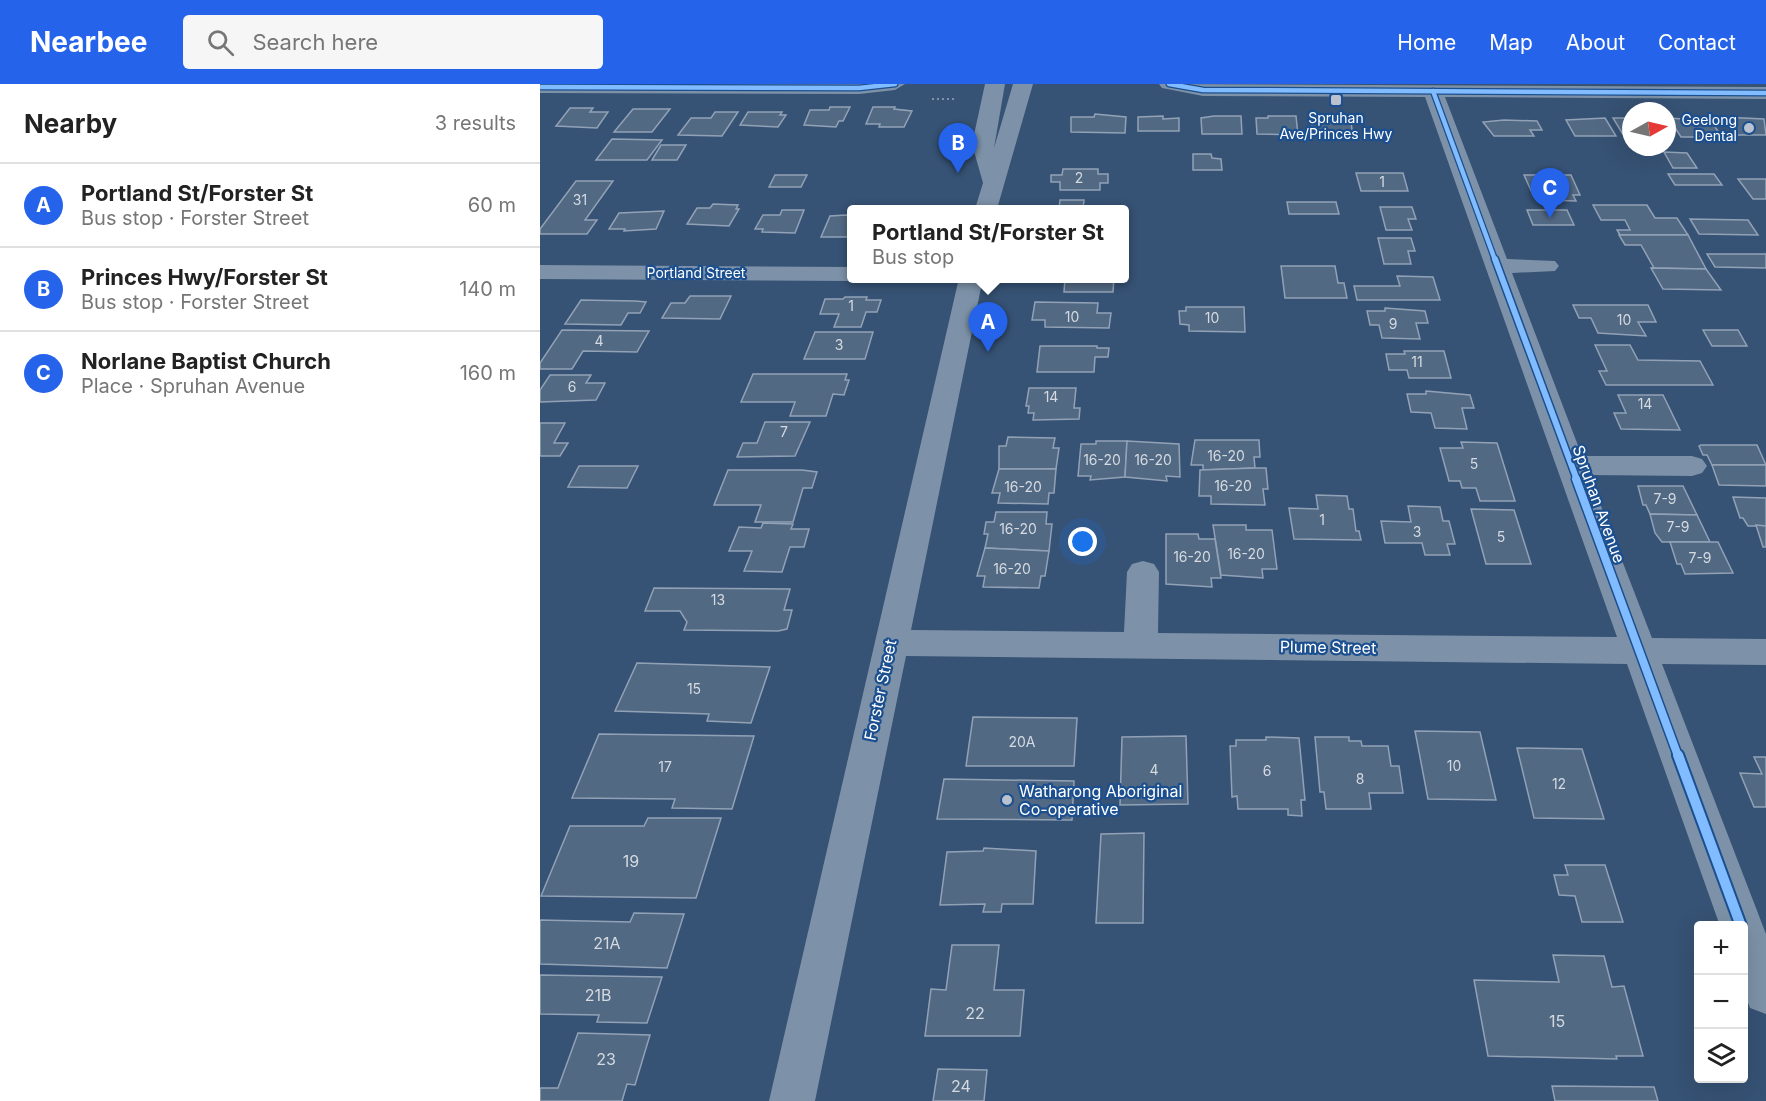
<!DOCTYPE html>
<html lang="en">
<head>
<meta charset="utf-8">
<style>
  :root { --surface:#fff; --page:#f6f6f6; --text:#222; --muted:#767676; --line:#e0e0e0; --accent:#2563eb }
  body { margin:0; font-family:Inter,sans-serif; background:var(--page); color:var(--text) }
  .controls { position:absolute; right:18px; bottom:18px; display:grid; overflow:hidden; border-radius:6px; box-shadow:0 6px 24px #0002 }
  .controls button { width:54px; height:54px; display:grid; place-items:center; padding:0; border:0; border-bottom:2px solid var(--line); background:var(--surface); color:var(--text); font:30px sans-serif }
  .compass { position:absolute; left:1082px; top:18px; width:54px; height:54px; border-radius:50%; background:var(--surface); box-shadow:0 6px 24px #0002; rotate:82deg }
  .you { position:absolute; left:543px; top:458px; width:21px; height:21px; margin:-15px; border:4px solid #fff; border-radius:50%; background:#1a73e8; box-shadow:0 0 0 9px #1a73e833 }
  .badge { display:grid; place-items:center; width:39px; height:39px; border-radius:50%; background:var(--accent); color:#fff; font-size:20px; font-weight:700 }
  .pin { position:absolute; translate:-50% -50px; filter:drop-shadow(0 2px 3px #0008) }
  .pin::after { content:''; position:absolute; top:32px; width:21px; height:18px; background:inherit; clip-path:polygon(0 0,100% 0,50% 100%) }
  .popup { position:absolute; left:307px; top:121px; width:282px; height:78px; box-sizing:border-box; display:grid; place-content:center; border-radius:6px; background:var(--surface); filter:drop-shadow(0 2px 4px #0005); font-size:20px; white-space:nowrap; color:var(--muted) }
  .popup b { font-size:22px; color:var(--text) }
  .popup::after { content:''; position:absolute; left:50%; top:100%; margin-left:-12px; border:12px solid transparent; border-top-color:var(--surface) }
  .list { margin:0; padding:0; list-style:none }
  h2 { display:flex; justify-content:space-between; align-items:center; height:78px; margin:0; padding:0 24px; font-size:26px }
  h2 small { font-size:20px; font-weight:400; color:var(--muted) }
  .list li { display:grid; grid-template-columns:39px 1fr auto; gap:18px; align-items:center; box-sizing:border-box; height:84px; padding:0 24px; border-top:2px solid var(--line) }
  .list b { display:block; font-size:22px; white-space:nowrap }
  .list p { margin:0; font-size:20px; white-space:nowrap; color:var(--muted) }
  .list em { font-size:20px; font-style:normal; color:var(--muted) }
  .icon { flex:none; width:33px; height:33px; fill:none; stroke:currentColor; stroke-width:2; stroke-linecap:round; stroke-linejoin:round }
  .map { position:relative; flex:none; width:1226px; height:1017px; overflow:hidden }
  header { display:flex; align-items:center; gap:36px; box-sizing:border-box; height:84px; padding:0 30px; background:var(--accent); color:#fff }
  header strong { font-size:28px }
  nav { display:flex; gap:33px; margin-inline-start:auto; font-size:21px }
  .search { width:420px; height:54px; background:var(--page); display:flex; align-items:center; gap:15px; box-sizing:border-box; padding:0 21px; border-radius:6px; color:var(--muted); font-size:22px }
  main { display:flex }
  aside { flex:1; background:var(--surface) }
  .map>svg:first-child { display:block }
  .building { fill:#526984; stroke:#92a2b6; stroke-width:1.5 }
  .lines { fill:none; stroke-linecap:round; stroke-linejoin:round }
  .path { stroke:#7d92a8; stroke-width:2; stroke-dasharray:2 3; stroke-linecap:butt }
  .minor { fill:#7d92a8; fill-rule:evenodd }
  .cycleway-far3-casing { stroke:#1b4f8f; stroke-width:7 }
  .cycleway-far2-casing { stroke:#1b4f8f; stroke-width:9 }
  .cycleway-far1-casing { stroke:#1b4f8f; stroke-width:11 }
  .cycleway-casing { stroke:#1b4f8f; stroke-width:14 }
  .cycleway-far3 { stroke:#80bcff; stroke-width:4.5 }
  .cycleway-far2 { stroke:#80bcff; stroke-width:6 }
  .cycleway-far1 { stroke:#80bcff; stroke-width:8 }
  .cycleway { stroke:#80bcff; stroke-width:10 }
  .poi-dot { fill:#b9c2ce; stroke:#1b4f8f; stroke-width:2 }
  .labels { text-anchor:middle; stroke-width:4.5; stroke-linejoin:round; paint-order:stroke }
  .far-poi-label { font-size:14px; fill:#fff; stroke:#1b4f8f }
  .number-label { font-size:14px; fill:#d4dae0 }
  .far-street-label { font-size:14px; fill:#fff; stroke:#1b4f8f }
  .street-label { font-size:16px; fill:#fff; stroke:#1b4f8f }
  .poi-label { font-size:16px; fill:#fff; stroke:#1b4f8f; text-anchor:start }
  .near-number-label { font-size:16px; fill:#d4dae0 }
</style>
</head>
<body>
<header>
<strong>Nearbee</strong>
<div class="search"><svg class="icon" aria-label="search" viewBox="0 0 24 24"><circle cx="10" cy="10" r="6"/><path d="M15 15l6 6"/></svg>Search here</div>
<nav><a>Home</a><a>Map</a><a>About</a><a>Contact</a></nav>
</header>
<main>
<aside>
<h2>Nearby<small>3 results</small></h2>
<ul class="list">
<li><span class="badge">A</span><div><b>Portland St/Forster St</b><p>Bus stop · Forster Street</p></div><em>60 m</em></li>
<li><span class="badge">B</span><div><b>Princes Hwy/Forster St</b><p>Bus stop · Forster Street</p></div><em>140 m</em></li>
<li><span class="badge">C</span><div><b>Norlane Baptist Church</b><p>Place · Spruhan Avenue</p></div><em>160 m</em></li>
</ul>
</aside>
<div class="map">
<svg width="1226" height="1017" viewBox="0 0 1226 1017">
  <rect width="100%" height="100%" fill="#365274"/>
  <!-- building -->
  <g class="building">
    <path d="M290,23H310L303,37H299L296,43L264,41L270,26H289Z"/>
    <path d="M333,23H355L354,25L372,27L364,43H339L340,40H326Z"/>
    <path d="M30,24H53L50,28H68L57,44L16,42Z"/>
    <path d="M93,25H130L112,48H74Z"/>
    <path d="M175,28H198L182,52L138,51L151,34H171Z"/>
    <path d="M208,28H242L240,31H246L238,43L200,41Z"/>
    <path d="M555,30L586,33L585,49L531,48V33H554Z"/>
    <path d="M623,32V35L639,34V47H598V33Z"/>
    <path d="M674,32H701L702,50H662L661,34Z"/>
    <path d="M728,32H756L758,51L717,50L716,34H728Z"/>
    <path d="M785,32H810L813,52L773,49L771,35H786Z"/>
    <path d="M1183,33L1224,35L1226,51H1197Z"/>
    <path d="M1065,34L1076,52H1035L1026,36Z"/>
    <path d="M1073,34H1091V57H1087Z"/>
    <path d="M1129,34L1171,37L1182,53H1141Z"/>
    <path d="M964,36L997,37L1002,46H990L994,52H954L943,38Z"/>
    <path d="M72,55L122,56L107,76H56Z"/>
    <path d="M121,61H146L137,76H112Z"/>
    <path d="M1124,68L1147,69L1157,84H1133Z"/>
    <path d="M653,70H671L672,74L681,75L682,86H653Z"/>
    <path d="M523,85H558V90H568V99H560V106H520V98H511V91H522Z"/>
    <path d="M816,89H863L868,107H821Z"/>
    <path d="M1128,90H1174L1182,101H1135Z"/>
    <path d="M235,91H267L261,103H229Z"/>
    <path d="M984,91H1031L1040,111H1033L1036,117L1002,116L999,111H993Z"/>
    <path d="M1198,95H1226V115H1213Z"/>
    <path d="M36,97H73L45,136H57L47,150H0V145Z"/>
    <path d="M520,116H544L543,125H519Z"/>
    <path d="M747,118H796L799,130H749Z"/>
    <path d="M173,120L198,121L196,125H199L189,142L147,140L157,124H170Z"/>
    <path d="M1053,121H1107L1115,134H1137L1148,151H1080L1077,146H1090L1085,136H1061Z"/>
    <path d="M840,123H872L876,135H868L872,146H846Z"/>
    <path d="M242,126H264L255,149L222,148L223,145H215L223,131H240Z"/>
    <path d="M987,126H1027L1034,141H993Z"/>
    <path d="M124,127L116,145L84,147L85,145H69L79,129Z"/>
    <path d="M306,131L312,132V153H281L290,132Z"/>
    <path d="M1150,135L1208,136L1218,151L1159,150Z"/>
    <path d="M1079,151H1148L1166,185L1111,184H1114L1101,161H1085Z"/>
    <path d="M838,154H871L875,167H868L871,180H844Z"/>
    <path d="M1167,170H1226V184L1175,183Z"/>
    <path d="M741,182H795L798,199H804L807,214H745Z"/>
    <path d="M1111,184L1166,185L1181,206L1123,205Z"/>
    <path d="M857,192L893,193L900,216H817L814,202H860Z"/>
    <path d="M525,194H574L573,208H524Z"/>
    <path d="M150,212H191L180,235L122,234L131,219H145Z"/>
    <path d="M305,213H327L326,216H341L337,228H326L321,243H294L299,230H280L285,215H303Z"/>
    <path d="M41,216L95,217L106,218L100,229H88L81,241L25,240Z"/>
    <path d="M495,218L558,219L557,229H571L569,244L505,243V236H492Z"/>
    <path d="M1033,221H1108L1116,238H1098L1106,252L1058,249L1051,234H1039Z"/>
    <path d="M646,223H704L705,248L649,247V241L640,240L639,227H646Z"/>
    <path d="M845,224L885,227L888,239H876L880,255L842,254L839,241H830L827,227H845Z"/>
    <path d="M22,246L109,247L97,268L43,267L32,285H0V279Z"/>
    <path d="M1163,246H1198L1207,262H1172Z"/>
    <path d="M275,248H333L325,275H264Z"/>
    <path d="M1055,261H1090L1098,276L1160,277L1173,301H1066L1059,287H1067Z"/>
    <path d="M500,262H557V264H569L568,273H555L554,288H497Z"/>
    <path d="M864,267H904L911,294H869L867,286H849L846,270H865Z"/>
    <path d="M213,290H307L305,296H309L304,311L293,310L286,332H250L255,318H201Z"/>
    <path d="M10,291H51L46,299H65L56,316L0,318V306Z"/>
    <path d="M489,304H536L534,324H540L539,335L493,336L494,329H488L489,322H486Z"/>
    <path d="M886,307L930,311L934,324H922L927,345L895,344L891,329L871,328L867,310H886Z"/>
    <path d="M1078,311H1123L1140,346L1081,345L1074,329H1086Z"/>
    <path d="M225,338H270L255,372L197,373L203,359H217Z"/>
    <path d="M0,339H25L14,359H28L20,372H0Z"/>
    <path d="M468,353L515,354L513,364H519L516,385H459V362H466Z"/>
    <path d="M655,356H719L720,373H714L715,384L663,386V381H651Z"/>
    <path d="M556,357H587L585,393L550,396L551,392H538L541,360H556Z"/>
    <path d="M587,357L639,360L640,393L626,392L627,397L585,393Z"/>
    <path d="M921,358L957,359L975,417H940L936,404H922L920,397H909L900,364H923Z"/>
    <path d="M1161,361H1217L1226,381H1172L1167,371H1163L1159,362Z"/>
    <path d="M1172,381H1226V402L1179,401Z"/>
    <path d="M39,382H98L87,404L28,403Z"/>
    <path d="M715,384H726L728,405H723L725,421L671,420V412H659L660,386Z"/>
    <path d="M459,385H516L514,409H509L508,420L458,419L460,409H452Z"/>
    <path d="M188,386H262L277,388L272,404H263L253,438H215L221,421H174Z"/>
    <path d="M1098,402H1143L1157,431L1110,430L1106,421H1103Z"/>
    <path d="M776,411L807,412L809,425H813L816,447H819L821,456L754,455L749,424L778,425Z"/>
    <path d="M1193,413L1226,414V442H1208L1203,434H1200Z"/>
    <path d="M868,422L900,423L903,437H909L915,460H907L910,471H885L882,459H845L841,437L871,438Z"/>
    <path d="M931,425L974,426L991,480H946Z"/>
    <path d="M456,428H507L506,440H512L509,467L445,464L448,450H444L446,438H454Z"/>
    <path d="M1110,430L1157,431L1170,458H1122L1115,449Z"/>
    <path d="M223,439L253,440L251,445H269L264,463H250L242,488L204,487L212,467H189L199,443L221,444Z"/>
    <path d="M673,441H706V446H732L737,485H722L723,494L681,491Z"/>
    <path d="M1216,441L1226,442V463H1223Z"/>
    <path d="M626,450H658L659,455H675L681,494H671L672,503L626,500Z"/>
    <path d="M1130,458H1178L1193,489L1145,490L1141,480H1137Z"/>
    <path d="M445,464L509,467L505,492H501L499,504L443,503L445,492H437Z"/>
    <path d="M114,504L250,505L244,526H252L247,545L238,547L144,546L147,538L140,527H105Z"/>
    <path d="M97,579L230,583L211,639L167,637L169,630L75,627Z"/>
    <path d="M433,633L537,634L534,682H426Z"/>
    <path d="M875,647L940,648L956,716L888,715Z"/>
    <path d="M59,650L214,652L192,725L132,724L135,715L32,714Z"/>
    <path d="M646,652L648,720L580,721L582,653Z"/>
    <path d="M726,653L759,654L765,716H761L762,732L748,731V725H698L697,712L692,713L690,662H696V656H726Z"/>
    <path d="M775,653H809V657H821L822,662H848L851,682H859L863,709H829L831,725H786L784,708H780Z"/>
    <path d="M977,664L1042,665L1064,735L994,734Z"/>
    <path d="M1214,673H1226V723H1214L1200,689L1222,690Z"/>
    <path d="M404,695L534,697L532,736L397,735Z"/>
    <path d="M108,734H181L156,814L1,812L30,742H104Z"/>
    <path d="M604,749L603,839H556L561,750Z"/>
    <path d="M444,764L496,767L493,820H462L461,828H443L445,820L400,821L407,768L443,767Z"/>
    <path d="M1025,781H1065L1083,838H1042L1035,812L1019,811L1014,791H1028Z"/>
    <path d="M94,829L144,830L127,884L0,880V836L90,838Z"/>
    <path d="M412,861H459L454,906H484L480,952H385L391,905L406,906Z"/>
    <path d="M1013,871L1064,872L1072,903L1084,902L1103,972H1076L1077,975L948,972L934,896L1019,898Z"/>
    <path d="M0,891L122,893L107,939L57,938L59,931L0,930Z"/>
    <path d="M38,949L110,951L95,1001L87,1000L82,1017H0V1004H18Z"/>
    <path d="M398,985L447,986L444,1017H393Z"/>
    <path d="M1012,1002L1114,1003L1118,1017H1015Z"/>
  </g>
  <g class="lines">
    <!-- path -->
    <path class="path" d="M392,15H416"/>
    <!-- minor -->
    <g class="minor">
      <path d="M0,0H365L355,6L319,10L0,9Z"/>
      <path d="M445,0H465L454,64L473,0H493L457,125H435L443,99L432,60Z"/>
      <path d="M619,0L1226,3V15L905,13L967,175L1015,177L1019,182L1015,187L972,189L1042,372H1152L1162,375L1167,382L1162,389L1152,392L1049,391L1112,554L1226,555V581L1122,580L1226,850V930L1210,924L1204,908V842H1180L1087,580L366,572L275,1017H229L419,194H443L371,546L584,548L587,488L592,480L603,477L614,480L619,488L618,549L1077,553L885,13L663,12L622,4Z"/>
      <path d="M0,181L312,183V194H321L312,197L0,195Z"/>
    </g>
    <defs>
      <g id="cycleway-far3">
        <path d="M629,0L663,6L1226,9"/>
        <path d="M0,3L319,4L355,0"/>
        <path d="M893,7L955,176"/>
      </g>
      <path id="cycleway-far2" d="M955,175L1037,396"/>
      <path id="cycleway-far1" d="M1036,395L1138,672"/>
      <path id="cycleway" d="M1138,671L1201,842"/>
    </defs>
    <!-- cycleway-far3 casing -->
    <use href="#cycleway-far3" class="cycleway-far3-casing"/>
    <!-- cycleway-far2 casing -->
    <use href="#cycleway-far2" class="cycleway-far2-casing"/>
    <!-- cycleway-far1 casing -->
    <use href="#cycleway-far1" class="cycleway-far1-casing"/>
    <!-- cycleway casing -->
    <use href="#cycleway" class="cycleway-casing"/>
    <!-- cycleway-far3 -->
    <use href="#cycleway-far3" class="cycleway-far3"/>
    <!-- cycleway-far2 -->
    <use href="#cycleway-far2" class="cycleway-far2"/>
    <!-- cycleway-far1 -->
    <use href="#cycleway-far1" class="cycleway-far1"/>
    <!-- cycleway -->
    <use href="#cycleway" class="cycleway"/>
  </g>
  <!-- markers -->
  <g class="poi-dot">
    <rect x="790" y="10" width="12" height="12" rx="3"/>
    <circle cx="1209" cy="44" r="6"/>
    <circle cx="467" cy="716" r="6"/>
  </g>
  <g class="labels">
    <!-- far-poi labels -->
    <g class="far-poi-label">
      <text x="796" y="39">Spruhan<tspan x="796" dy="16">Ave/Princes Hwy</tspan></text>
      <text x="1197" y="41" text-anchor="end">Geelong<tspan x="1197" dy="16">Dental</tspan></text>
    </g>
    <!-- number labels -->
    <g class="number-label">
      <text x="539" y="99">2</text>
      <text x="842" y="103">1</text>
      <text x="40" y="121">31</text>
      <text x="311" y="227">1</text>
      <text x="532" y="238">10</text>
      <text x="672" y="239">10</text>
      <text x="1084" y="241">10</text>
      <text x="853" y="245">9</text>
      <text x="59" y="262">4</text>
      <text x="299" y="266">3</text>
      <text x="877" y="283">11</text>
      <text x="32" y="308">6</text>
      <text x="511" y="318">14</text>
      <text x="1105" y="325">14</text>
      <text x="244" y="353">7</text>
      <text x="686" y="377">16-20</text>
      <text x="562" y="381">16-20</text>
      <text x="613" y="381">16-20</text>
      <text x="934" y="385">5</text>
      <text x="693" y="407">16-20</text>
      <text x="483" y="408">16-20</text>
      <text x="1125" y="420">7-9</text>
      <text x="782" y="441">1</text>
      <text x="1138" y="448">7-9</text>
      <text x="478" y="450">16-20</text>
      <text x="877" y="453">3</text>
      <text x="961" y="458">5</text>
      <text x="706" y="475">16-20</text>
      <text x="652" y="478">16-20</text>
      <text x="1160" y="479">7-9</text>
      <text x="472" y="490">16-20</text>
      <text x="178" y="521">13</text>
      <text x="154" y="610">15</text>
      <text x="482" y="663">20A</text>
      <text x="914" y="687">10</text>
      <text x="125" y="688">17</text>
      <text x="614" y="691">4</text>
      <text x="727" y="692">6</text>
      <text x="820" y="700">8</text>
      <text x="1019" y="705">12</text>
    </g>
    <!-- far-street labels -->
    <g class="far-street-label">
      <text x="156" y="194">Portland Street</text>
    </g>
    <!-- street labels -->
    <g class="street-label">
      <text transform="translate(1059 420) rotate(70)" y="6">Spruhan Avenue</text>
      <text transform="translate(788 563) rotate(1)" y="6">Plume Street</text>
      <text transform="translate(340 606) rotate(-78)" y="6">Forster Street</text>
    </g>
    <!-- poi labels -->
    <g class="poi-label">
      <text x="479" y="713">Watharong Aboriginal<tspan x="479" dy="18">Co-operative</tspan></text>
    </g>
    <!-- near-number labels -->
    <g class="near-number-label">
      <text x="91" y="783">19</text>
      <text x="67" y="865">21A</text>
      <text x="58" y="917">21B</text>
      <text x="435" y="935">22</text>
      <text x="1017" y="943">15</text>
      <text x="66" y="981">23</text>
      <text x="421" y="1008">24</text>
    </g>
  </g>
</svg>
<div class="controls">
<button>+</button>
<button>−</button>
<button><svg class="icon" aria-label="layers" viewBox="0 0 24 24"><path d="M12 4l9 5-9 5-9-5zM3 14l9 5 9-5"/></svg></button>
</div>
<svg class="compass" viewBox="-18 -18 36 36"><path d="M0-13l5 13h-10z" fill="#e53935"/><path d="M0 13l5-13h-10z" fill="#767676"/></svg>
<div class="you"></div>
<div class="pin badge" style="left:448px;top:268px">A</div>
<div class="popup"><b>Portland St/Forster St</b>Bus stop</div>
<div class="pin badge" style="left:418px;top:89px">B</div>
<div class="pin badge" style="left:1010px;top:134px">C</div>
</div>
</main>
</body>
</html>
